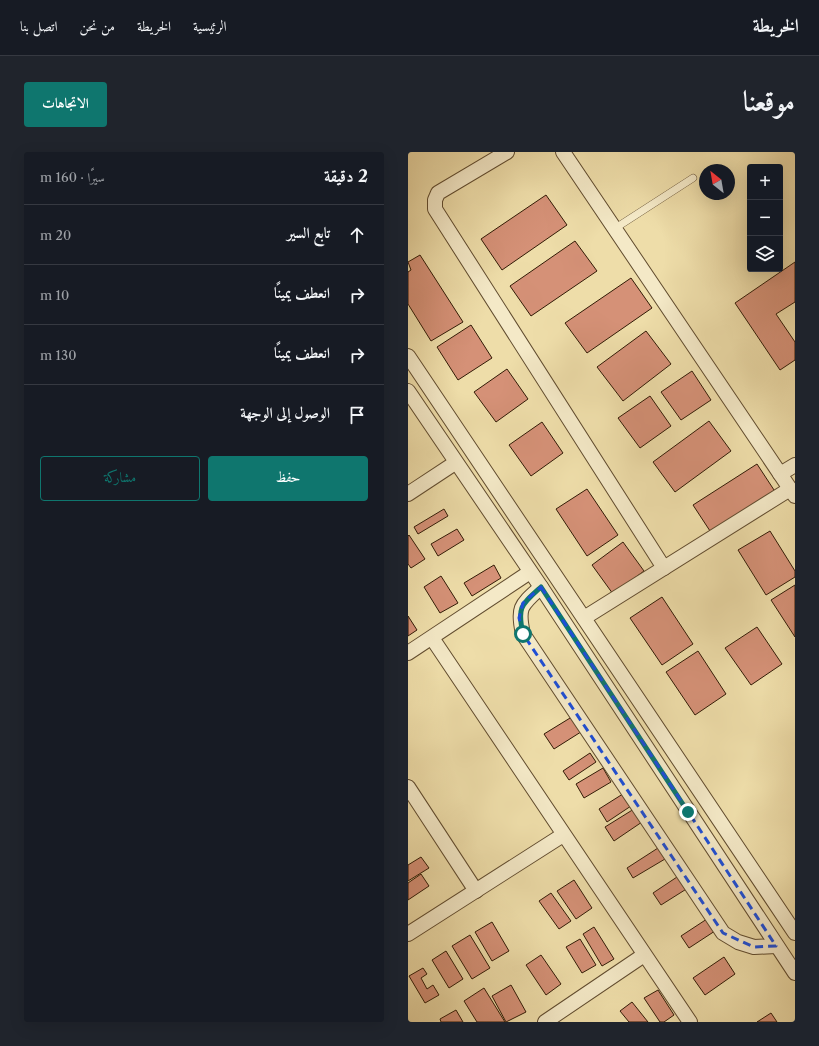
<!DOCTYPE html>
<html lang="ar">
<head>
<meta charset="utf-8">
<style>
  :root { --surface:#171b24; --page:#20242c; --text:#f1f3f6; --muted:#9ea1a6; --line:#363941; --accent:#0f766e }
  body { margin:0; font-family:"Libre Caslon Text",Amiri,serif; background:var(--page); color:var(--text); direction:rtl }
  .controls { position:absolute; right:12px; top:12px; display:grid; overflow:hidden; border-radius:4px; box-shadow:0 4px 16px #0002 }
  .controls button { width:36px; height:36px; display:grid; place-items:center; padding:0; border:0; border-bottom:1px solid var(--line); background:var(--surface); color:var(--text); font:20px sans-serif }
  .compass { position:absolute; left:291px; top:12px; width:36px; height:36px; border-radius:50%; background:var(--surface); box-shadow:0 4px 16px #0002; rotate:329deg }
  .stop { position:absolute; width:12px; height:12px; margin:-9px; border:3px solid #0f766e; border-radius:50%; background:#fff }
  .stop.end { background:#0f766e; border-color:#fff; box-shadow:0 1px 4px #0008 }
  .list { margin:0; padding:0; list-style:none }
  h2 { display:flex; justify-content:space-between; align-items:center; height:52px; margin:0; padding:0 16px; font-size:17px }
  h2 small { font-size:13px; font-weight:400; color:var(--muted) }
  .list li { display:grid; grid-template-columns:26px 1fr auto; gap:12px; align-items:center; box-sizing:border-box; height:60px; padding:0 16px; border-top:1px solid var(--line) }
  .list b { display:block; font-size:15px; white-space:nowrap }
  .list em { font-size:13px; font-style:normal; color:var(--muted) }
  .actions { display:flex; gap:8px; padding:12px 16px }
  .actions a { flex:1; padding:9px 0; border:1px solid var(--accent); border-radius:4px; text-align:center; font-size:14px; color:var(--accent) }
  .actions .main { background:var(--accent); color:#fff }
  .icon { flex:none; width:22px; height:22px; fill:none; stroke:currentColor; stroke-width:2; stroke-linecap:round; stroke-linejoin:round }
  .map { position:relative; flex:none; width:387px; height:870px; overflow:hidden; direction:ltr; border-radius:4px }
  header { display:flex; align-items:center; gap:24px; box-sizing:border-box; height:56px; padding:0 20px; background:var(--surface); border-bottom:1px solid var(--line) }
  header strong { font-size:19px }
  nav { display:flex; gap:22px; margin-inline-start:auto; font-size:14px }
  .intro { display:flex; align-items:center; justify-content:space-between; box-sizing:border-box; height:96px; padding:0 24px }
  h1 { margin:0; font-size:28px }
  .button { padding:10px 18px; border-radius:4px; background:var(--accent); color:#fff; font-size:14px; font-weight:700 }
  main { display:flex; gap:24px; padding:0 24px }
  aside { flex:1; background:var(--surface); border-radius:4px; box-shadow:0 4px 16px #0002 }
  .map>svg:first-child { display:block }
  .building { fill:#d59177; stroke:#321b06 }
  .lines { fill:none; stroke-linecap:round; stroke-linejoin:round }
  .service-casing { stroke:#614c2f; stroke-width:8 }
  .minor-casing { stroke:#614c2f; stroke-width:16 }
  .service { stroke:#f4e9c7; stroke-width:7 }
  .minor { stroke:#f4e9c7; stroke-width:14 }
  .route { stroke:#0f766e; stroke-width:5 }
  .marked { fill:none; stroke:#1d4ed8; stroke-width:3; stroke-dasharray:8 5; stroke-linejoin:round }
</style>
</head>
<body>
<header>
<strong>الخريطة</strong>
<nav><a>الرئيسية</a><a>الخريطة</a><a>من نحن</a><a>اتصل بنا</a></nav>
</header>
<div class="intro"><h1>موقعنا</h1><a class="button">الاتجاهات</a></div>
<main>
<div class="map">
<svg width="387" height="870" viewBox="0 0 387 870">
  <rect width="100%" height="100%" fill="#eedda9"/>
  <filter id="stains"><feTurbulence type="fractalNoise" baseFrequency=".005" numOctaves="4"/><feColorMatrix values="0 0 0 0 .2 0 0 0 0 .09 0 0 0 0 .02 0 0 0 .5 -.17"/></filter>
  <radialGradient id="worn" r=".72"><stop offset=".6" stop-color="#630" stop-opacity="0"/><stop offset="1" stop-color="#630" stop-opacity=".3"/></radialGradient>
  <!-- building -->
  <g class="building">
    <path d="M138,43L159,73L94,118L73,87Z"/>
    <path d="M167,89L189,119L123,164L102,134Z"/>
    <path d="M12,103L55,170L23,189L0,152V120L3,118L0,110Z"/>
    <path d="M387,110V150L368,162L387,190V208L372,218L327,151Z"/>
    <path d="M223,126L244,156L179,201L157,171Z"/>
    <path d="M63,173L84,206L50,228L29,195Z"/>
    <path d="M238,179L263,212L215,249L189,215Z"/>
    <path d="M99,217L120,247L88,270L66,240Z"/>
    <path d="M284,219L303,248L273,268L253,240Z"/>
    <path d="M242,244L263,274L232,296L210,266Z"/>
    <path d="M301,269L323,299L267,340L245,310Z"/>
    <path d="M134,270L155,301L123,324L101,293Z"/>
    <path d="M349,312L368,341L304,382L285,353Z"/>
    <path d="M179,337L210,383L179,404L148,357Z"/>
    <path d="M36,357L40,364L10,382L6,375Z"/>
    <path d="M49,377L56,388L30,404L23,392Z"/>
    <path d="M362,379L387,419V425L358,443L330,398Z"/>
    <path d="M1,383L17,407L3,416L0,412V384Z"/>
    <path d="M215,390L236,419L205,442L184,413Z"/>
    <path d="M86,413L93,426L64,444L56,431Z"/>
    <path d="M33,424L50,451L32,461L16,435Z"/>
    <path d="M387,433V485L363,448Z"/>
    <path d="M254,445L285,492L254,513L222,466Z"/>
    <path d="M0,464L9,478L0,484Z"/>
    <path d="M349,475L374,512L343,533L317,496Z"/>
    <path d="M290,499L318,542L287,563L258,520Z"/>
    <path d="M167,563L176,578L146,597L136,582Z"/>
    <path d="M182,601L188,610L161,628L155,619Z"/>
    <path d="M195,616L203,630L176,646L168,632Z"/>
    <path d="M218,640L226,652L199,670L191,657Z"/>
    <path d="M226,657L234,670L206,689L197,675Z"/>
    <path d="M250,696L257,707L225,726L219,716Z"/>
    <path d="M13,705L21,716L0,729V713Z"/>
    <path d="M13,722L21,734L0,748V731Z"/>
    <path d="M272,723L280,736L253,753L245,741Z"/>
    <path d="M166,728L184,756L168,767L149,739Z"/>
    <path d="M143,741L163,769L151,777L131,749Z"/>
    <path d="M302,765L310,777L281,796L273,784Z"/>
    <path d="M84,770L101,799L84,809L67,780Z"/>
    <path d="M186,775L206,807L194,814L175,782Z"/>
    <path d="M62,783L82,816L64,827L44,794Z"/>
    <path d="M172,787L188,813L174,821L158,795Z"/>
    <path d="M38,799L55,827L41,836L24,808Z"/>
    <path d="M133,803L153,832L138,843L118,813Z"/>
    <path d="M316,805L327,822L297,843L285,826Z"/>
    <path d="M15,816L19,822L13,826L19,837L25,833L31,843L17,851L1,824Z"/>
    <path d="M103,833L118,860L98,870L84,844Z"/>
    <path d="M76,836L97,870H69L56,849Z"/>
    <path d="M250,838L266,863L256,870H252L236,846Z"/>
    <path d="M224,850L240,870H221L212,859Z"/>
    <path d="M48,858L55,870H33L32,867Z"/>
    <path d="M363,861L369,870H349Z"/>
  </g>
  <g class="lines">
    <defs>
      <path id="service" d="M206,77L285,26"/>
      <g id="minor">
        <path d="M99,0L30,41L27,48V57L256,416"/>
        <path d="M155,0L387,344"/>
        <path d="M0,204L387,781"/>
        <path d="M0,239L133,435L387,821"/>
        <path d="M372,322L387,313"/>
        <path d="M0,342L47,311"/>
        <path d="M133,435C113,453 109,455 115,482L315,781L330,790L346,795L368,794"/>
        <path d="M176,466L382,337"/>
        <path d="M24,486L282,870"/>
        <path d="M0,501L122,420"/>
        <path d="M0,635L68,739"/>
        <path d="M0,782L155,683"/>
        <path d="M137,870L236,803"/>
      </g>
    </defs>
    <!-- service casing -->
    <use href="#service" class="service-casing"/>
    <!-- minor casing -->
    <use href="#minor" class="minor-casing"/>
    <!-- service -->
    <use href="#service" class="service"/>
    <!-- minor -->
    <use href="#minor" class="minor"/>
  </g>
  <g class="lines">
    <!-- route -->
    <path class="route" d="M115,482C109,455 113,453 133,435L280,660"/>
  </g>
  <!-- marked area -->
  <path class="marked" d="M133,435L368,794L346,795L315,781L115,482L111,466L115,451Z"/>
  <rect width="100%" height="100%" filter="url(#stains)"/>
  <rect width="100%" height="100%" fill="url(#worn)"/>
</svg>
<div class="controls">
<button>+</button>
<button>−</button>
<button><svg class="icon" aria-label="layers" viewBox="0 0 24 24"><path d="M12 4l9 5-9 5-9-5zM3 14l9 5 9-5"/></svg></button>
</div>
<svg class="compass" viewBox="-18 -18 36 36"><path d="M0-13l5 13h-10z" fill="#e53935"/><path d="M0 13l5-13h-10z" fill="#9ea1a6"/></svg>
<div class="stop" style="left:115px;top:482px"></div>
<div class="stop end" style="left:280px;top:660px"></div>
</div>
<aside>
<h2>2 دقيقة<small>سيرًا · 160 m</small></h2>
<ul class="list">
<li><svg class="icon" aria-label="ahead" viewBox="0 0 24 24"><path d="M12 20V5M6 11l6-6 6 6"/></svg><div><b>تابع السير</b></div><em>20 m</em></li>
<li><svg class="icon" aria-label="right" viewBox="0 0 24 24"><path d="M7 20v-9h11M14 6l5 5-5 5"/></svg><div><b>انعطف يمينًا</b></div><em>10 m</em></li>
<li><svg class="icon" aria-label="right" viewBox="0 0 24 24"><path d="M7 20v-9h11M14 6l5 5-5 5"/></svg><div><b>انعطف يمينًا</b></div><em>130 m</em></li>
<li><svg class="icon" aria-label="arrive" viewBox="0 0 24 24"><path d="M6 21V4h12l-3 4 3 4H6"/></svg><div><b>الوصول إلى الوجهة</b></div></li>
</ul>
<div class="actions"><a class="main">حفظ</a><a>مشاركة</a></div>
</aside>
</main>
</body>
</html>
